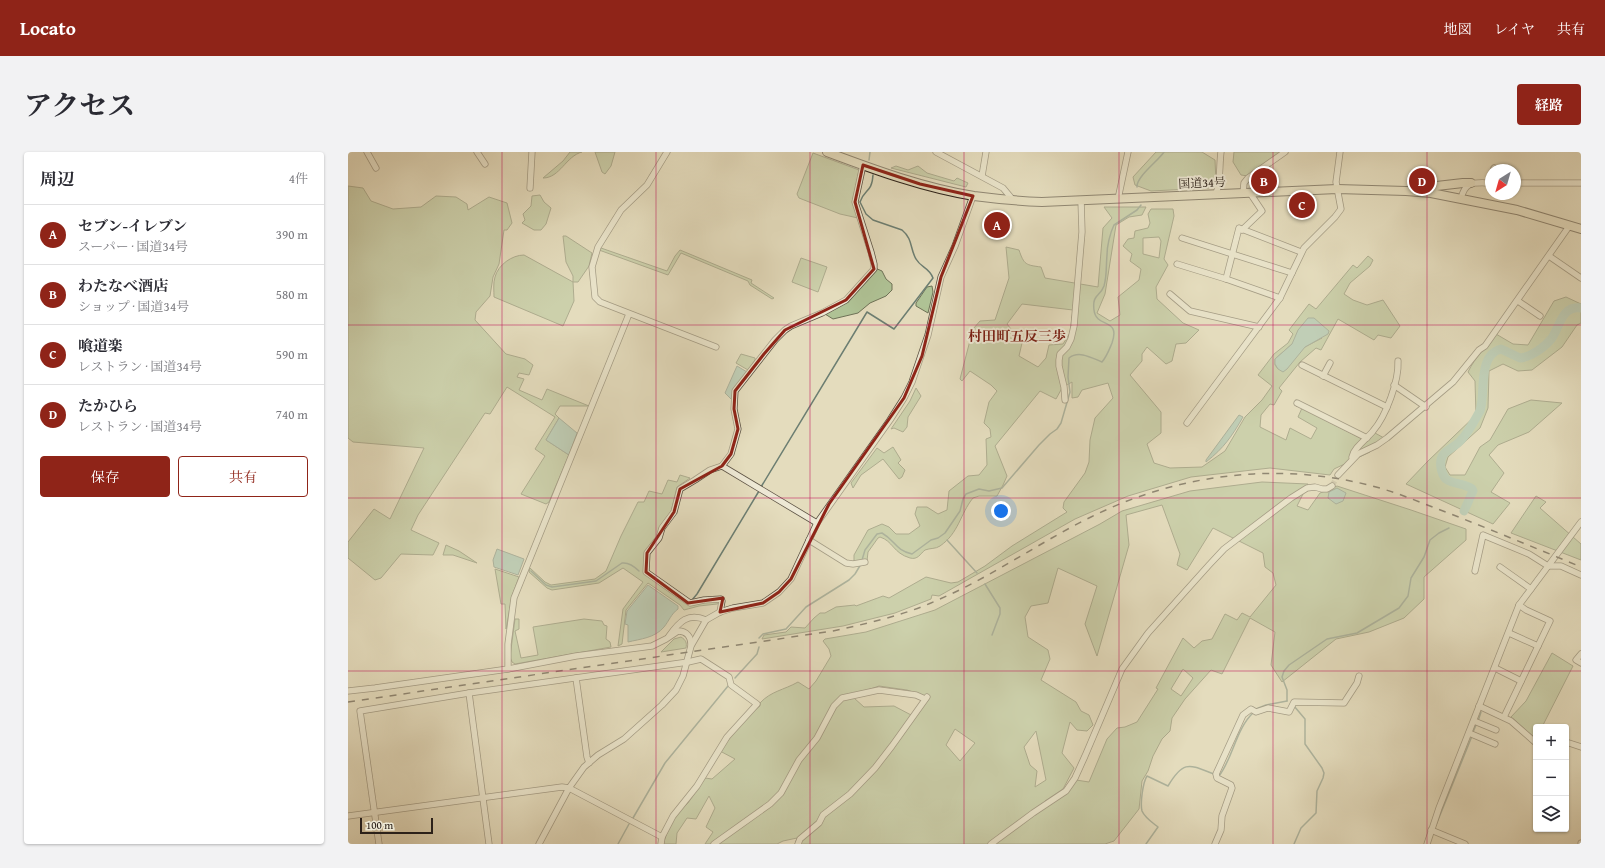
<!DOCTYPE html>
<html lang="ja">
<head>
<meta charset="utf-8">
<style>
  :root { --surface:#fff; --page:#f2f2f3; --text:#2b2b33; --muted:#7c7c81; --line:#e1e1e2; --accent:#8f2418 }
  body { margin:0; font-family:"Gentium Book Plus","Noto Serif JP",serif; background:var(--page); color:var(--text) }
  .controls { position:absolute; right:12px; bottom:12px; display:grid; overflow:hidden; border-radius:4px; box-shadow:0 1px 3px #0004 }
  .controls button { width:36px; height:36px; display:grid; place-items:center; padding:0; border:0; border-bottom:1px solid var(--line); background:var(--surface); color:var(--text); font:20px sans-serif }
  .compass { position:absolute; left:1137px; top:12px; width:36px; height:36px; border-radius:50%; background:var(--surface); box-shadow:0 1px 3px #0004; rotate:217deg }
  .scale { position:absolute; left:12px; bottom:10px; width:73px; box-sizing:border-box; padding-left:4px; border:2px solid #2c2119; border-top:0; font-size:11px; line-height:14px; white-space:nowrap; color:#2c2119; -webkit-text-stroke:3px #ede8d4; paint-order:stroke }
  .you { position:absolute; left:653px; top:359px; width:14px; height:14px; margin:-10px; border:3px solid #fff; border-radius:50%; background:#1a73e8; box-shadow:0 0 0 6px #1a73e833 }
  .badge { display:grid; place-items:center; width:26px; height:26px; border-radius:50%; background:var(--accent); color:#fff; font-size:13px; font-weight:700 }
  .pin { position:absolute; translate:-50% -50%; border:2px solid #fff; box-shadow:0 1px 4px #0006 }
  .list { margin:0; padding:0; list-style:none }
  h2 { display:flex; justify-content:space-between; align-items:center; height:52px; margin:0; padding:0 16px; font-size:17px }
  h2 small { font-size:13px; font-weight:400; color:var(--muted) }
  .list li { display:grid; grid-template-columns:26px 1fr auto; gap:12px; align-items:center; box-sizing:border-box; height:60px; padding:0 16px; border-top:1px solid var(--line) }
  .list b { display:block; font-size:15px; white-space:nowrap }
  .list p { margin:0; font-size:13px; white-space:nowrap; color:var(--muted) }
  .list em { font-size:13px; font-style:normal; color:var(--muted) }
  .actions { display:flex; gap:8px; padding:12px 16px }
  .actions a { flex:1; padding:9px 0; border:1px solid var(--accent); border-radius:4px; text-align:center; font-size:14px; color:var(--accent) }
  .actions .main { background:var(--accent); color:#fff }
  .icon { flex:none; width:22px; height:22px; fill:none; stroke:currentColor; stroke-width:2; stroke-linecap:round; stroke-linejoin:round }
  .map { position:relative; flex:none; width:1233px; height:692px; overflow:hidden; border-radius:4px }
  header { display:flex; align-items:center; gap:24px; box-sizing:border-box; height:56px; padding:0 20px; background:var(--accent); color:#fff }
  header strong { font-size:19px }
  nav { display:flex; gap:22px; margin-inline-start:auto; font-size:14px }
  .intro { display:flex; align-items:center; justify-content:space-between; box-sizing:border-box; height:96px; padding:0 24px }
  h1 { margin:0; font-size:28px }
  .button { padding:10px 18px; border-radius:4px; background:var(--accent); color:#fff; font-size:14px; font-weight:700 }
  main { display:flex; gap:24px; padding:0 24px }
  aside { flex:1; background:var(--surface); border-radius:4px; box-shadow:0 1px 3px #0004 }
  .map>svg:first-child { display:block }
  .green { fill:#afc295; stroke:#6e7257; fill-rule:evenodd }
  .water { fill:#96bcae; stroke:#6c7e72 }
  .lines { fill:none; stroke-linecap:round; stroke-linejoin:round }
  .stream { stroke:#6c7e72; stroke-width:1.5 }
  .river { stroke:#96bcae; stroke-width:9 }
  .minor-tunnel { stroke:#bfb79c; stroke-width:5.5; stroke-dasharray:5.5 3; stroke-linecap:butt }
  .minor-casing { stroke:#5a5042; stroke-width:7 }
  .highway-casing { stroke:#2c2119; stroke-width:10 }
  .minor { stroke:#ede8d4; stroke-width:5.5 }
  .highway { stroke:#e4dcbd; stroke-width:8 }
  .rail { stroke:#2c2119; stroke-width:1.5; stroke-dasharray:7 7; stroke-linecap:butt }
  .marked { fill:none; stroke:#8f2418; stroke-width:3; stroke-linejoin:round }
  .grid { fill:none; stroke:#c2185b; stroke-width:1; stroke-opacity:0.55 }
  .labels { text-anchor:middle; stroke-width:4; stroke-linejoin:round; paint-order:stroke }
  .street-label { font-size:12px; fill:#2c2119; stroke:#ede8d4 }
  .quarter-label { font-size:14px; font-weight:bold; fill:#7a1f14; stroke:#ede8d4 }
</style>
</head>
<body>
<header>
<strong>Locato</strong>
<nav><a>地図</a><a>レイヤ</a><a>共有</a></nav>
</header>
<div class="intro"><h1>アクセス</h1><a class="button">経路</a></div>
<main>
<aside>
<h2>周辺<small>4件</small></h2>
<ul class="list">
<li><span class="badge">A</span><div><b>セブン-イレブン</b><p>スーパー · 国道34号</p></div><em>390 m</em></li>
<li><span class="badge">B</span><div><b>わたなべ酒店</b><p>ショップ · 国道34号</p></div><em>580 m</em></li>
<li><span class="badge">C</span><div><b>喰道楽</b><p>レストラン · 国道34号</p></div><em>590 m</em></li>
<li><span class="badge">D</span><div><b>たかひら</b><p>レストラン · 国道34号</p></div><em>740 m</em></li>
</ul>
<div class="actions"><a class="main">保存</a><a>共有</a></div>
</aside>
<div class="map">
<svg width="1233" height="692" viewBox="0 0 1233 692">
  <rect width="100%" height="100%" fill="#e4dcbd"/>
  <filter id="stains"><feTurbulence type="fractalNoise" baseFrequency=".005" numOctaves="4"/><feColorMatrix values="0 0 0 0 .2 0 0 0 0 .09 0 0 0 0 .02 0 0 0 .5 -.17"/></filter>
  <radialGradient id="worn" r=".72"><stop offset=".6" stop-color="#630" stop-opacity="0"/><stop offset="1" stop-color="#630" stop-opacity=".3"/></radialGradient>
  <!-- green -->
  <g class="green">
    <path d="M222,0H234C218,4 212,26 195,26L215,9Z"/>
    <path d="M247,0H267L263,14L257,22L254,20Z"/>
    <path d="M808,0H854L867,8L868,31L861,36L803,39L787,33L785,25Z"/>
    <path d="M886,0H933L900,24L893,23L885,10Z"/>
    <path d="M465,1L511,18L505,50L510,66L492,62L451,46L449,42Z"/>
    <path d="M548,14L560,18L570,14L579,21L606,29L609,26L620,31L618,35L543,16Z"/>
    <path d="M0,34L15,36L23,49L45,57L73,55L88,44L108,45L119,52L120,58L141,45L159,51L164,71L159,78H156L151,112L145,125L142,144L128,160L127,168L158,202L177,207L185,213L181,223L171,221L169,225L176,227L171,238L194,248L199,237L241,254H212L207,262L211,266L198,288L221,303L201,350L198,352L173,342L197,304L187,297L207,265L159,235L142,262L137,261L70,363L63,378L91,391L85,403L53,402L33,426L27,428L0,406V390L26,357L42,367L76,296L5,290L0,286Z"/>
    <path d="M192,43L196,50L203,56L198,72L193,78H186L174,71L177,68L175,62L183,54L184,44Z"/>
    <path d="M756,55H798L794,63L781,65L768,73L757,142L749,161L762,169L772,163L770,145L791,128L793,117L782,109L784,102L775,94L780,87L786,86L787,79L800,76L802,71L800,62L803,57H825L826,64L816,107L820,113L808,135L809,147L835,171L851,178L838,191L828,192L824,209L818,212L799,195L794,202V209L782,223L813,260V281L799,292L806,311L822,316L854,315L877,299L897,265L914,248L924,234L910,223L926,202L940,191L945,182L941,178L961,152L968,157L1005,113L1009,116L1020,104L1025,108L1022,114L1002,131L996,142L1005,148L1019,153L1035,148L1052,174L1043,186L1030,183L1026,188L990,167L973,198L968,196L952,210L931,236L934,239L926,253L922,252L913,263L912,275L938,288L942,276L963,287L969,276L950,265L954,256L1018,289L1027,281L1036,286L1022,300L986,317L982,323L922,316L843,325L780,344L727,367L591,444L584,443L583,447L547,461L495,474L414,487L416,483L438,480L443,475L457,476L466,466L472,461H477L488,455L507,453L508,454L535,444L541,446L578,425L603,431L610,430L637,414L664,394L719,360L715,356L716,350L737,321L741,310L742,288L747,266L765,246L760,231L734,238L730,245L724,246V230L714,236L708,247L692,239L647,294L659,324L655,333L649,344H631L625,346C612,362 611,381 592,394C588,397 582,396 577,398C572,402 570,408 562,406C545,401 545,389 532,385L530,386L520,400L519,409H506V403L520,378L534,372L541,375L548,382H561L572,374L567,362L569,355H579L590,362L599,358L601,339L620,324L631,323L639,313L638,287L643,285L642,277L636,271L641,250L649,239L643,233L622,219L614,229L612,227L625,177L632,169L647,168L661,126L658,95L671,98C676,113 678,113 693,115L697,126L750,135L755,76L764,66ZM811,85L813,89L811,106L795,102V86ZM674,152L725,158L722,181L715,192L701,193L698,206L690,215L671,204L674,191L659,172ZM974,186L957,195L948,204L930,217L927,213V207L944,192Z"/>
    <path d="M215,84H218L244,101L241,114L230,130H225L226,149L215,174L146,145C146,139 145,131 147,125C150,113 164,103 176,103L225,130V124L218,110Z"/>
    <path d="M253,96L319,119L327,104L332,98L404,128L403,131L426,146L424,147L402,133L400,129L333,101L320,123L251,98Z"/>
    <path d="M453,106L479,115L470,140L444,130Z"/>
    <path d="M527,116L534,119L538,127L544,132V138L538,144L522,151L510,161L485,167L477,162L501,149Z"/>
    <path d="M584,134L585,140L580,161L568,154V151L579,135Z"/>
    <path d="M1218,145L1233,152V171L1229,173L1214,195L1184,218L1170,219L1155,212L1141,219L1140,256L1132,276L1100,305L1097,315L1102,323H1117L1132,295L1142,288L1160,257L1183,248L1214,251L1181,280L1150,293L1141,303L1156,321L1143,340L1162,351L1145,372L1058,332L1080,309L1128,263L1127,229L1120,220C1127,205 1139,195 1148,182L1165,192L1180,193L1206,149Z"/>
    <path d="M393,202L407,206V208L400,218L388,211Z"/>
    <path d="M568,236L573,244L560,265L559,275L555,280L546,276L543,277L562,249Z"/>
    <path d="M545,295L553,308L550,311L557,318L554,325L551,327L535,307L513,323L505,336L503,331L529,296L536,301Z"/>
    <path d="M332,323L342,326L329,335L323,360L311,376L309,385L297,400L296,421L341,453L349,450L370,449L371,451L369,452L351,454L336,458L332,453L300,431L278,458L274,492L270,494L275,457L295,430L275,416L251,431L204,438L199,436L181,420L182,416L197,430L203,433L247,427L258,419L273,384L290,350H296L301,339L314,342L320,328L329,330Z"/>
    <path d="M914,330L960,332L949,354L960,358L972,341L989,334L1063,358L1118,377V388L1076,425V447L1056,466L1021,480L988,487L934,530L923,513L927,480L902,466L874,522L863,518L837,547L824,566L822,579L814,587L805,604L800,619L794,629L791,657L766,689L757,692H447L449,686L435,689L429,692H357L365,680L358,675L367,656L361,644L348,667L339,666L329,681L328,692H315L324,667L340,651L357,626L364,627L387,607L372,599L398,565L412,554V551C423,539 436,538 450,530L461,537L468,529L483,504L481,497L475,489L477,487L518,480L587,458L752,372L774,359L842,339ZM814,353L832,402L829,413L839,418L865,376L915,401L917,415L925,421L928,433L902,465L894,461L889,468L877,462L864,487L854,489L846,496L835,486L808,536L810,537L789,570L777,575L769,576L759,587L741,630L728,628L720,640L697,649L715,637L726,616L714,601L722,570L729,578L739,579L745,573L741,563L733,559L728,550L693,528L702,507L700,498L680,485L677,465L683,454L700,451L710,416L749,434L737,472L749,504L781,393L778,363ZM835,517L845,526L833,544L823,537ZM531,534L559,538L577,544L565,564L546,554L516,555L506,546L511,541ZM607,577L627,591L612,609L598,593ZM688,579L698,628L687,635L689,619L682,613L676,595Z"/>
    <path d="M1188,344L1198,350L1192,356L1233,392V408L1163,381Z"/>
    <path d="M98,393L111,399L129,411L105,403H95Z"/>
    <path d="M147,417L171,425L164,444L158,477L157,452H153Z"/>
    <path d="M167,467H171V477L167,479L173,506L190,503L185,475L236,467L254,469L256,473L259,474L258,487L262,490L263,495L167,512L164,510L162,505Z"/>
    <path d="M333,485C338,488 339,491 338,496L313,500L326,487Z"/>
    <path d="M1204,501L1225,514L1194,575H1188V587L1163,565L1178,549Z"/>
  </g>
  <!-- water -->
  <g class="water">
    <path d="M960,166H966L981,179L980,182L957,195L939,217L935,220L930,217L927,212V207L944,192L950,178Z"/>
    <path d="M389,214L399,220L386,236L383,247L377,241Z"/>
    <path d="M891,263L895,265C884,284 876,296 858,310V308Z"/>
    <path d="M211,266L229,281L221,303L198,288Z"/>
    <path d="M989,336L998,341L995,349L988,352L980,346L981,340Z"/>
    <path d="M149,397L176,407L170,423L146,415L145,408Z"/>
    <path d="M300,433L330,454V457C323,462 321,469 316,475C307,486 292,487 280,490V473L277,472L279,459Z"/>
  </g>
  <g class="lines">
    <!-- stream -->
    <g class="stream">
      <path d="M521,8L522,0"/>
      <path d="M789,35C788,25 810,9 816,0"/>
      <path d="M413,335L519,160L546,177L585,126C581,115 573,116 568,107C562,97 565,87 554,78L525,68L518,62L512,50C516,37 524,41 525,23"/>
      <path d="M599,388L629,421"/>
      <path d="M514,408L517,398L529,382L534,381C548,389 547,398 564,402L583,388L590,386L597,381L612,359L615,347L618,342L631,337L641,339L654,336L691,293L702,282L709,277L713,271L722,240L720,225L721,206C731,198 744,206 754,210C759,204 761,198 764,191C773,165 748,177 746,158C744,142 752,145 756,134C759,124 758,113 759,103C759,94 762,81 766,73L789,58L793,53"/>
      <path d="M183,419L198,433L204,435L248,429L274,411C281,410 286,414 291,419"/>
      <path d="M637,432L652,456V462L644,483"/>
      <path d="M344,448L349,442L411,339"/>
      <path d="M411,486L415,482L438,477L458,455L501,428L507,422L513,412"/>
      <path d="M387,526L409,502L411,495"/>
      <path d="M939,549V538L934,525L936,519L941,513L979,487L1009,481L1051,456L1060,444L1063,426L1076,405L1082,388L1091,381L1101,376"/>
      <path d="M908,557L918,553L939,549"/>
      <path d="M1130,569L1133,560"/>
      <path d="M1125,580L1128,573"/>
      <path d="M871,624C885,606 888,576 906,560"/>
      <path d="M285,666L317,611L380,534"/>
      <path d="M1088,673L1124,584"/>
      <path d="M270,692L281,672"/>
      <path d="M798,692L810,675C805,671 797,666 794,659C792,651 795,630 799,624L820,634C836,607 842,613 866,622"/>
      <path d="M946,692L953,676L968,661L969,639L975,626L976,621L974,616L957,592V567L946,554"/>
    </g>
    <!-- river -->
    <path class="river" d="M1116,359L1125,339L1124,337C1117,331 1106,333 1098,327C1095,324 1094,321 1093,316C1090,298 1104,299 1113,288C1121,280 1126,269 1132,259C1138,241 1129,203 1153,197L1172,206C1183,205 1197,195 1204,186C1212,174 1214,153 1233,156"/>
    <!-- minor-tunnel -->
    <path class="minor-tunnel" d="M984,334L990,323"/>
    <defs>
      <g id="minor">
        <path d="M19,0L28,16"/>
        <path d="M129,0L137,12"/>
        <path d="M319,0L299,33L273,58L250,95L244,115L247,145L252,150L368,195"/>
        <path d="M588,0L655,36L665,48"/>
        <path d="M1146,16L1148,18"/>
        <path d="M634,24L638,0"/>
        <path d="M1167,31H1233"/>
        <path d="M182,36L184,0"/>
        <path d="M895,41L896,31L900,26L937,0"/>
        <path d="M868,42C873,28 871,15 873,0"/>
        <path d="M770,47L780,0"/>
        <path d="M1113,47C1117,28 1127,31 1143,31"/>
        <path d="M894,78L914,59L902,41"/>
        <path d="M834,86L944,121"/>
        <path d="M1201,104L1233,126"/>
        <path d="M829,112L878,127L932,146"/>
        <path d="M878,127L891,76L953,100"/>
        <path d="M822,142L842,159L911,175"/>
        <path d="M1170,149L1192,164"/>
        <path d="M954,213L1039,255"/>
        <path d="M975,224L982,211"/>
        <path d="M1046,233L1078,255"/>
        <path d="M717,248L716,235L711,214V208L712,202L719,195L723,187L726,174L734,80L733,48"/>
        <path d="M949,251L1019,286"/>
        <path d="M839,271L932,146L956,96L987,65L993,57L988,30L992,0"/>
        <path d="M1004,305C1006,295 1019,287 1025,279C1038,264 1051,229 1050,209"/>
        <path d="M374,314L469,371"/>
        <path d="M990,323L1010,302L1029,293L1039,286L1105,230L1131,198L1137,194L1222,73"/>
        <path d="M461,388L498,411L505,412L517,410"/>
        <path d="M1152,415L1183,437"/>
        <path d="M1127,419L1135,383L1181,402L1200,414H1213L1233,423"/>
        <path d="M372,460L374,449L373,447L356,448L342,451L298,420L299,401L311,386L314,376L326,360L332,337L347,328L362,318L374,314L383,302L390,277L386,257L387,239L427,188L437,178L443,174L474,161L498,148L526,117V112L523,100L507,50L515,13"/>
        <path d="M1161,481L1190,494"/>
        <path d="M321,484C331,470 340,460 358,468"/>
        <path d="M1233,502L1228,508L1233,511"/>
        <path d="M1147,516L1173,529"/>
        <path d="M160,517V492L166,446L281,162"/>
        <path d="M228,526L239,605L241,611"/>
        <path d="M0,539L27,536L160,517L228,504L304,494L318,487L330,479C339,479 343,485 343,493"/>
        <path d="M121,541L141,692"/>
        <path d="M1131,554L1163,569L1188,591"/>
        <path d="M1156,565L1202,469L1178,458L1171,453"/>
        <path d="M1126,569L1148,578"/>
        <path d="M1121,581L1147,592"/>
        <path d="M1218,590L1233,595"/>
        <path d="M0,664L214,635L221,636L314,685"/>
        <path d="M1083,678L1117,692"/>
        <path d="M31,692L12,559L121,541L340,510L353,507L381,525L383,533L409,552L379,585L349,634L325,664L314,685L313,692"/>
        <path d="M191,692L221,636L236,615L250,603L276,587L314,553L328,538L335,524L343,494L358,468L372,460L385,456L415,451L431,440L443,427L469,371L542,268L556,246L564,230L580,183L593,125L607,94L625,44"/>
        <path d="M366,692L422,652L433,641L451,608L469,586L486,554L494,546L531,538L568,543L577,547"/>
        <path d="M450,692L452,687L471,671L475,663L502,642L527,616L544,594L579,545"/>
        <path d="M643,692L685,661L718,639L727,626L737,604L774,517L800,481L861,413L876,397L943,346L959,336L967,335L974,337H979L984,334"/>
        <path d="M867,692L873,678L874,664L884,636L883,633L869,626L868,622L895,563L903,557L908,560L920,556L941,560L946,550L996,551L1009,531L1011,524"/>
        <path d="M1079,692L1091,656L1171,453L1233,370"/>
        <path d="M1233,692V691"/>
      </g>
      <g id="highway">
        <path d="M479,0C527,18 576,36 626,44C649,47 671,49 694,50L989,37L1058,39L1083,41L1169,58L1233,77"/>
        <path d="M1071,36L1115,31H1123"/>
      </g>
    </defs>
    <!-- minor casing -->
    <use href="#minor" class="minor-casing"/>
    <!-- highway casing -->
    <use href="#highway" class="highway-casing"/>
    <!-- minor -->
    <use href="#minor" class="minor"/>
    <!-- highway -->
    <use href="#highway" class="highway"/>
    <!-- rail -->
    <path class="rail" d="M0,550L485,479C521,471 558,463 592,447C645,424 692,390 743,365C831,321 933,309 1028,335C1054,342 1078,353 1103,362C1146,379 1190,397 1233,415"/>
  </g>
  <!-- marked area -->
  <path d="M0 0H1233V692H0ZM515,13L572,32L625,44L593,125L574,204L556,246L481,352L443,427L431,440L415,451L372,460L375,446L340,451L298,420L299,401L326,360L332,337L374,314L383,302L390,277L386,257L387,239L416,202L437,178L498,148L526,117L507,50Z" fill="#e4dcbd" fill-opacity=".55" fill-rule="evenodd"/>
  <path class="marked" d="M515,13L572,32L625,44L593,125L574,204L556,246L481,352L443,427L431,440L415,451L372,460L375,446L340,451L298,420L299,401L326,360L332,337L374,314L383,302L390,277L386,257L387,239L416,202L437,178L498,148L526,117L507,50Z"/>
  <!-- grid -->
  <path class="grid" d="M154,0V692M308,0V692M462,0V692M616,0V692M771,0V692M925,0V692M1079,0V692M0,173H1233M0,346H1233M0,519H1233"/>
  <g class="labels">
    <!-- street labels -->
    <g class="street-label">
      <text transform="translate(854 31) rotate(-3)" y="4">国道34号</text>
    </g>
    <!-- quarter labels -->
    <g class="quarter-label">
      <text x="669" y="189">村田町五反三歩</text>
    </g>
  </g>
  <rect width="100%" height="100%" filter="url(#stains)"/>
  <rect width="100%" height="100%" fill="url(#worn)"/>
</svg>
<div class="controls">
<button>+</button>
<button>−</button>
<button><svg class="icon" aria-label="layers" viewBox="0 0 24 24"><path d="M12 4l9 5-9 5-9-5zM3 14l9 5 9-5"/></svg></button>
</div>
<svg class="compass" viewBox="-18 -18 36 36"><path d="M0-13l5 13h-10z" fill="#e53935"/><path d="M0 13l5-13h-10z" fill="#7c7c81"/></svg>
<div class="scale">100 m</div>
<div class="you"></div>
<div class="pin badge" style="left:649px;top:73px">A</div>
<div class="pin badge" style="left:916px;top:29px">B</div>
<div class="pin badge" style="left:954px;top:53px">C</div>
<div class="pin badge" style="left:1074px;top:29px">D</div>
</div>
</main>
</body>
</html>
